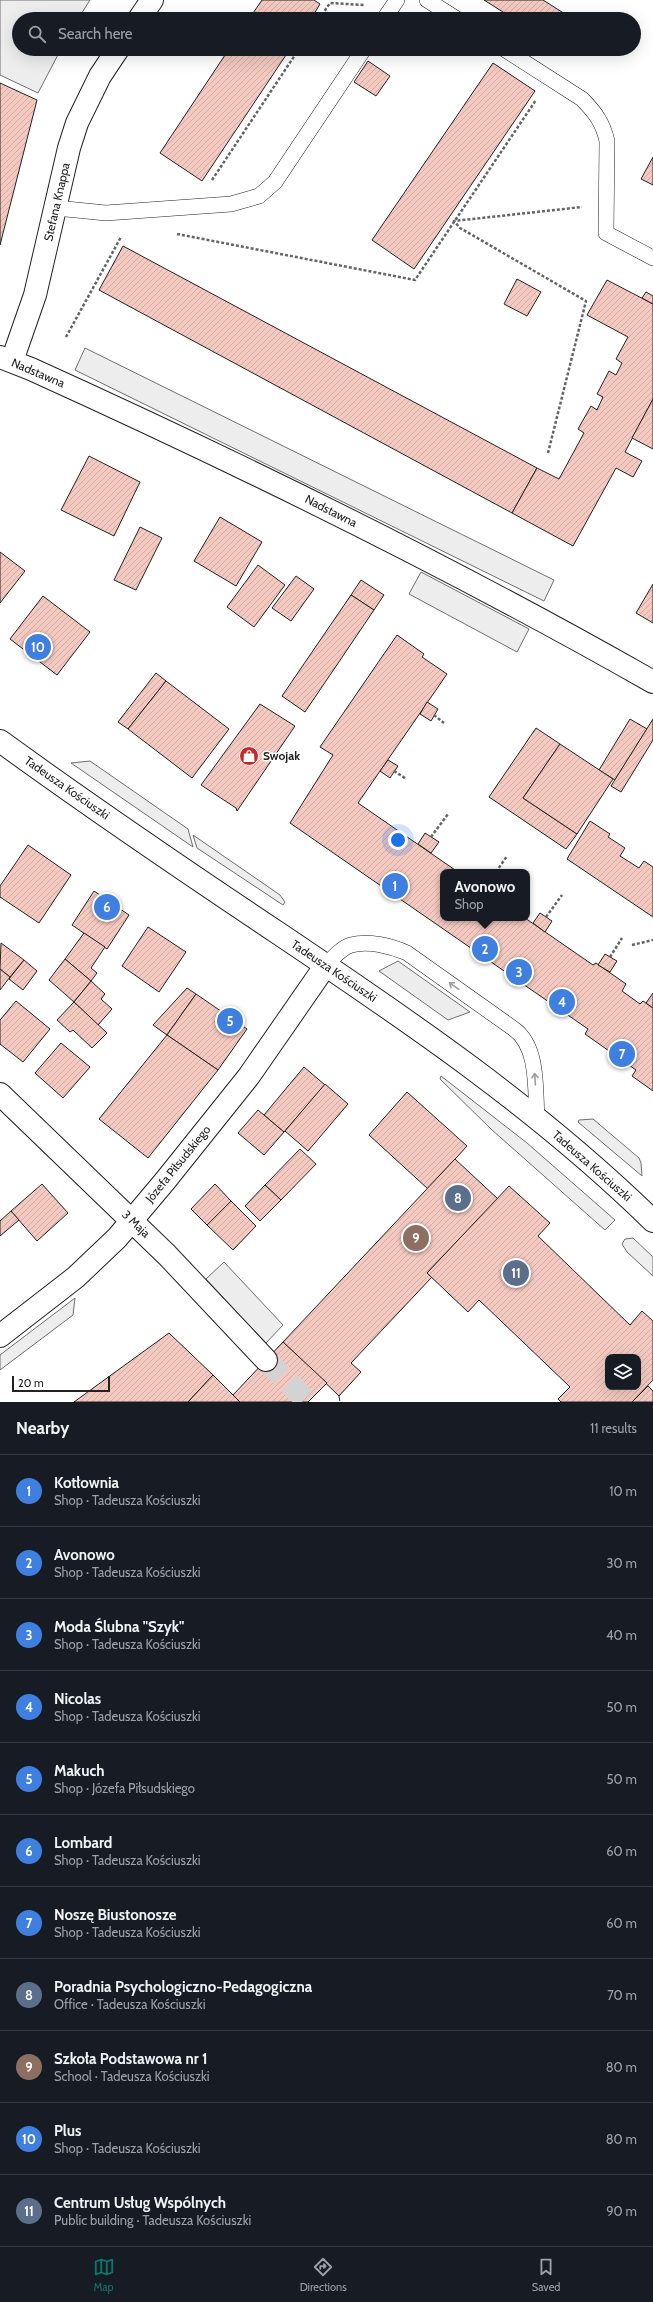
<!DOCTYPE html>
<html lang="en">
<head>
<meta charset="utf-8">
<style>
  :root { --surface:#171b24; --page:#20242c; --text:#f1f3f6; --muted:#9ea1a6; --line:#363941; --accent:#0f766e }
  body { margin:0; font-family:Cabin,sans-serif; background:var(--page); color:var(--text) }
  .controls { position:absolute; right:12px; bottom:12px; display:grid; overflow:hidden; border-radius:8px; box-shadow:0 4px 16px #0002 }
  .controls button { width:36px; height:36px; display:grid; place-items:center; padding:0; border:0; border-bottom:1px solid var(--line); background:var(--surface); color:var(--text); font:20px sans-serif }
  .scale { position:absolute; left:12px; bottom:10px; width:98px; box-sizing:border-box; padding-left:4px; border:2px solid #222; border-top:0; font-size:11px; line-height:14px; white-space:nowrap; color:#222; -webkit-text-stroke:3px #fff; paint-order:stroke }
  .you { position:absolute; left:398px; top:840px; width:14px; height:14px; margin:-10px; border:3px solid #fff; border-radius:50%; background:#1a73e8; box-shadow:0 0 0 6px #1a73e833 }
  .badge { display:grid; place-items:center; width:26px; height:26px; border-radius:50%; background:var(--accent); color:#fff; font-size:13px; font-weight:700 }
  .pin { position:absolute; translate:-50% -50%; border:2px solid #fff; box-shadow:0 1px 4px #0006 }
  .popup { position:absolute; left:440px; top:869px; width:90px; height:52px; box-sizing:border-box; display:grid; place-content:center; border-radius:8px; background:var(--surface); filter:drop-shadow(0 1px 3px #0005); font-size:13px; white-space:nowrap; color:var(--muted) }
  .popup b { font-size:15px; color:var(--text) }
  .popup::after { content:''; position:absolute; left:50%; top:100%; margin-left:-8px; border:8px solid transparent; border-top-color:var(--surface) }
  .list { margin:0; padding:0; list-style:none }
  h2 { display:flex; justify-content:space-between; align-items:center; height:52px; margin:0; padding:0 16px; font-size:17px }
  h2 small { font-size:13px; font-weight:400; color:var(--muted) }
  .list li { display:grid; grid-template-columns:26px 1fr auto; gap:12px; align-items:center; box-sizing:border-box; height:72px; padding:0 16px; border-top:1px solid var(--line) }
  .list b { display:block; font-size:15px; white-space:nowrap }
  .list p { margin:0; font-size:13px; white-space:nowrap; color:var(--muted) }
  .list em { font-size:13px; font-style:normal; color:var(--muted) }
  .icon { flex:none; width:22px; height:22px; fill:none; stroke:currentColor; stroke-width:2; stroke-linecap:round; stroke-linejoin:round }
  .map { position:relative; flex:none; width:653px; height:1402px; overflow:hidden }
  .search { position:absolute; background:var(--surface); box-shadow:0 4px 16px #0002; left:12px; right:12px; top:12px; height:44px; display:flex; align-items:center; gap:10px; box-sizing:border-box; padding:0 14px; border-radius:22px; color:var(--muted); font-size:15px }
  .sheet { height:844px; background:var(--surface) }
  nav { display:flex; justify-content:space-around; align-items:center; box-sizing:border-box; height:56px; border-top:1px solid var(--line); background:var(--surface); font-size:11px; color:var(--muted) }
  nav a { display:grid; justify-items:center; gap:2px }
  nav .on { color:var(--accent) }
  .map>svg:first-child { display:block }
  .green { fill:#eee; stroke:#6f6f6f }
  .parking { fill:#ededed; stroke:#6f6f6f }
  .building { fill:url(#building-hatch); stroke:#222; fill-rule:evenodd }
  .lines { fill:none; stroke-linecap:round; stroke-linejoin:round }
  .minor-tunnel { stroke:#d3d3d3; stroke-width:22; stroke-dasharray:22 11; stroke-linecap:butt }
  .service-casing { stroke:#222; stroke-width:16 }
  .minor-casing { stroke:#222; stroke-width:24 }
  .tertiary-casing { stroke:#222; stroke-width:24 }
  .path { stroke:#646464; stroke-width:2.5; stroke-dasharray:3 2; stroke-linecap:butt }
  .service { stroke:#fff; stroke-width:15 }
  .minor { stroke:#fff; stroke-width:22 }
  .tertiary { stroke:#fff; stroke-width:22 }
  .fence { stroke:#222; stroke-width:1; stroke-dasharray:5 2; stroke-linecap:butt }
  .oneway { stroke:#9c9c9c }
  .labels { text-anchor:middle; stroke-width:3; stroke-linejoin:round; paint-order:stroke }
  .street-label { font-size:12px; fill:#222; stroke:#fff }
  .poi-label { font-size:12px; font-weight:bold; fill:#222; stroke:#fff; text-anchor:start }
</style>
</head>
<body>
<div class="map">
<svg width="653" height="1402" viewBox="0 0 653 1402">
  <defs>
    <pattern id="building-hatch" width="6" height="6" patternUnits="userSpaceOnUse"><rect width="6" height="6" fill="#f3c9c0"/><path d="M-1 1l2-2M0 6l6-6M5 7l2-2" fill="none" stroke="#d0aca5"/></pattern>
  </defs>
  <rect width="100%" height="100%" fill="#fff"/>
  <!-- green -->
  <g class="green">
    <path d="M193,835L280,895L285,902L283,905L197,848Z"/>
    <path d="M441,1076L527,1143L615,1220L605,1230L492,1130L440,1079Z"/>
    <path d="M633,1238L653,1257V1276L627,1252L622,1244L625,1239Z"/>
  </g>
  <!-- parking -->
  <g class="parking">
    <path d="M0,0H90L78,19H19V49H61L38,93L0,75Z"/>
    <path d="M85,348L554,580L544,601L75,370Z"/>
    <path d="M421,572L529,629L517,652L409,594Z"/>
    <path d="M90,761L188,829L193,847L71,763Z"/>
    <path d="M398,961L470,1012L448,1020L379,971Z"/>
    <path d="M593,1119L639,1158L641,1163L642,1176L578,1122L579,1120Z"/>
    <path d="M224,1262L283,1325L266,1343L206,1279Z"/>
    <path d="M75,1298L73,1315L0,1370V1355Z"/>
  </g>
  <!-- building -->
  <g class="building">
    <path d="M262,0H314L320,4L311,19H249Z"/>
    <path d="M484,0H543L573,19H514Z"/>
    <path d="M229,49H290L202,181L160,153Z"/>
    <path d="M368,61L390,76L376,96L354,82Z"/>
    <path d="M493,63L535,91L414,269L372,240Z"/>
    <path d="M0,83L37,100L0,245Z"/>
    <path d="M653,157V185L641,179Z"/>
    <path d="M123,246L537,468L512,513L99,290Z"/>
    <path d="M517,279L541,292L527,316L504,304Z"/>
    <path d="M607,280L653,304V399L625,452L642,461L633,477L616,468L573,546L512,513L537,468L559,479L584,433L578,429L591,406L597,410L603,397L597,394L609,371L616,375L622,363L616,359L628,337L587,315Z"/>
    <path d="M646,292L653,296V304L642,298Z"/>
    <path d="M653,399V449L632,438Z"/>
    <path d="M89,456L140,482L114,536L61,510Z"/>
    <path d="M220,517L262,542L236,586L194,561Z"/>
    <path d="M140,527L162,538L136,590L114,580Z"/>
    <path d="M0,552L25,571L0,603Z"/>
    <path d="M258,565L285,585L254,627L227,607Z"/>
    <path d="M296,576L314,589L291,621L272,608Z"/>
    <path d="M361,580L384,595L374,610L351,595Z"/>
    <path d="M653,584V623L636,613Z"/>
    <path d="M351,595L374,610L305,712L282,696Z"/>
    <path d="M43,596L90,632L57,675L10,639Z"/>
    <path d="M397,635L424,654L422,657L447,674L358,803L458,872H443V918H525L593,965L596,963L626,984L622,991L640,1004L643,1001L653,1008V1091L632,1076L636,1070L585,1034L588,1029L290,823L333,755L320,747Z"/>
    <path d="M156,673L166,681L128,729L118,722Z"/>
    <path d="M166,681L229,729L192,778L128,729Z"/>
    <path d="M427,702L438,709L431,721L420,714Z"/>
    <path d="M260,704L295,726L237,811L236,808L201,785Z"/>
    <path d="M630,719L647,729L615,780L599,770Z"/>
    <path d="M653,719V740L621,792L611,786Z"/>
    <path d="M536,728L560,744L523,798L577,834L566,849L489,797Z"/>
    <path d="M560,744L613,779L577,834L523,798Z"/>
    <path d="M388,760L398,766L390,778L380,771Z"/>
    <path d="M590,821L610,834L608,837L625,848L620,856L639,868L644,861L653,867V917L567,859Z"/>
    <path d="M425,833L439,842L431,853L418,844Z"/>
    <path d="M28,845L71,875L39,923L0,897V886Z"/>
    <path d="M94,891L129,915L107,949L72,925Z"/>
    <path d="M540,913L552,921L545,932L533,923Z"/>
    <path d="M148,927L186,952L159,992L122,966Z"/>
    <path d="M84,933L105,947L91,968L97,973L91,981L65,959Z"/>
    <path d="M1,943L24,960L10,977L0,969Z"/>
    <path d="M605,954L617,961L610,972L598,965Z"/>
    <path d="M65,959L91,981L74,1002L49,980Z"/>
    <path d="M24,960L37,971L23,990L9,979Z"/>
    <path d="M0,969L10,977L0,990Z"/>
    <path d="M91,981L105,994L101,999L112,1009L98,1025L74,1002Z"/>
    <path d="M187,988L196,994L167,1035L153,1025Z"/>
    <path d="M653,993V1008L646,1003Z"/>
    <path d="M196,994L247,1029L218,1070L167,1035Z"/>
    <path d="M16,1001L50,1029L23,1062L0,1044V1020Z"/>
    <path d="M74,1002L107,1033L92,1048L73,1030L70,1032L57,1020Z"/>
    <path d="M167,1035L218,1070L148,1158L99,1119Z"/>
    <path d="M61,1043L90,1067L63,1098L35,1073Z"/>
    <path d="M304,1067L325,1085L284,1132L264,1115Z"/>
    <path d="M325,1084L348,1104L308,1151L285,1131Z"/>
    <path d="M407,1092L467,1146L428,1189L369,1135Z"/>
    <path d="M258,1110L284,1132L264,1155L238,1133Z"/>
    <path d="M300,1149L316,1164L281,1200L265,1185Z"/>
    <path d="M455,1159L498,1199L427,1273L432,1277L351,1363L361,1372L339,1396L283,1342Z"/>
    <path d="M42,1184L68,1213L37,1241L11,1211Z"/>
    <path d="M215,1184L231,1201L207,1225L191,1209Z"/>
    <path d="M265,1185L281,1200L260,1221L245,1206Z"/>
    <path d="M509,1186L550,1223L538,1236L630,1325L642,1311L653,1321V1380L632,1402H561L558,1399L570,1387L523,1342L479,1300L468,1312L427,1273ZM608,1357H638V1387H608Z"/>
    <path d="M231,1201L256,1226L233,1250L207,1225Z"/>
    <path d="M11,1211L19,1220L0,1236V1221Z"/>
    <path d="M169,1333L213,1375L188,1402H74Z"/>
    <path d="M283,1342L327,1383L308,1402H240L233,1395Z"/>
    <path d="M213,1375L240,1402H188Z"/>
    <path d="M648,1386L653,1391V1402H632Z"/>
  </g>
  <g class="lines">
    <!-- minor-tunnel -->
    <path class="minor-tunnel" d="M266,1360L308,1402"/>
    <defs>
      <g id="service">
        <path d="M427,0L457,19"/>
        <path d="M384,19L397,0"/>
        <path d="M504,49L582,99C595,112 603,123 607,141L606,233L653,258"/>
        <path d="M56,208L106,213L231,204L259,196L275,182L364,49"/>
        <path d="M326,965C333,958 341,948 351,945C368,940 391,946 407,953L514,1029C539,1047 535,1090 537,1118"/>
      </g>
      <g id="minor">
        <path d="M139,19L152,0"/>
        <path d="M0,357L31,369C243,465 451,567 653,682"/>
        <path d="M12,361L35,295L69,148L77,123L100,76L118,49"/>
        <path d="M0,1094L167,1255L266,1360"/>
        <path d="M0,1336L76,1277L117,1238L165,1181L249,1076L326,965"/>
      </g>
      <path id="tertiary" d="M0,741C91,807 185,871 278,933C409,1021 540,1110 653,1221"/>
    </defs>
    <!-- service casing -->
    <use href="#service" class="service-casing"/>
    <!-- minor casing -->
    <use href="#minor" class="minor-casing"/>
    <!-- tertiary casing -->
    <use href="#tertiary" class="tertiary-casing"/>
    <!-- path -->
    <g class="path">
      <path d="M319,19L330,3L364,5"/>
      <path d="M212,180L299,49"/>
      <path d="M177,234L415,280L536,100"/>
      <path d="M66,337L121,237"/>
      <path d="M548,453L586,301L460,228L454,221L582,207"/>
      <path d="M434,715L444,723"/>
      <path d="M394,771L405,778"/>
      <path d="M431,837L448,814"/>
      <path d="M496,872L507,856"/>
      <path d="M546,917L562,895"/>
      <path d="M632,945L653,940"/>
      <path d="M610,957L622,938"/>
    </g>
    <!-- service -->
    <use href="#service" class="service"/>
    <!-- minor -->
    <use href="#minor" class="minor"/>
    <!-- tertiary -->
    <use href="#tertiary" class="tertiary"/>
    <!-- fence -->
    <path class="fence" d="M339,1396L340,1402"/>
  </g>
  <!-- one-way arrows -->
  <defs><path id="oneway-shaft" d="M-6 0H5M1.5-3L5.5 0L1.5 3" fill="none" stroke-width="1.6" stroke-linecap="round" stroke-linejoin="round"/></defs>
  <g class="oneway">
    <use href="#oneway-shaft" transform="translate(454 986) rotate(-145)"/>
    <use href="#oneway-shaft" transform="translate(535 1079) rotate(-94)"/>
  </g>
  <!-- icons -->
  <defs>
    <symbol id="shop-disc" viewBox="-11 -11 22 22"><circle r="9.5" fill="#c62828" stroke="#fff"/><path d="M-5-2.5h2.3a2.7 3.5 0 0 1 5.4 0H5L5.5 6h-11ZM-1.5-2.5h3a1.5 2.3 0 0 0-3 0Z" fill="#fff"/></symbol>
  </defs>
  <g fill-rule="evenodd">
    <use href="#shop-disc" x="238" y="745" width="22" height="22"/>
  </g>
  <g class="labels">
    <!-- street labels -->
    <g class="street-label">
      <text transform="translate(57 202) rotate(-77)" y="4">Stefana Knappa</text>
      <text transform="translate(38 373) rotate(23)" y="4">Nadstawna</text>
      <text transform="translate(331 511) rotate(27)" y="4">Nadstawna</text>
      <text transform="translate(67 788) rotate(35)" y="4">Tadeusza Kościuszki</text>
      <text transform="translate(334 971) rotate(34)" y="4">Tadeusza Kościuszki</text>
      <text transform="translate(178 1164) rotate(-51)" y="4">Józefa Piłsudskiego</text>
      <text transform="translate(592 1166) rotate(41)" y="4">Tadeusza Kościuszki</text>
      <text transform="translate(136 1224) rotate(44)" y="4">3 Maja</text>
    </g>
    <!-- poi labels -->
    <g class="poi-label">
      <text x="263" y="760">Swojak</text>
    </g>
  </g>
</svg>
<div class="controls">
<button><svg class="icon" aria-label="layers" viewBox="0 0 24 24"><path d="M12 4l9 5-9 5-9-5zM3 14l9 5 9-5"/></svg></button>
</div>
<div class="scale">20 m</div>
<div class="you"></div>
<div class="pin badge" style="left:395px;top:886px;background:#3f7fe0">1</div>
<div class="pin badge" style="left:485px;top:949px;background:#3f7fe0">2</div>
<div class="popup"><b>Avonowo</b>Shop</div>
<div class="pin badge" style="left:519px;top:972px;background:#3f7fe0">3</div>
<div class="pin badge" style="left:562px;top:1002px;background:#3f7fe0">4</div>
<div class="pin badge" style="left:230px;top:1021px;background:#3f7fe0">5</div>
<div class="pin badge" style="left:107px;top:907px;background:#3f7fe0">6</div>
<div class="pin badge" style="left:622px;top:1054px;background:#3f7fe0">7</div>
<div class="pin badge" style="left:458px;top:1198px;background:#5c6f8a">8</div>
<div class="pin badge" style="left:416px;top:1238px;background:#8d6e63">9</div>
<div class="pin badge" style="left:38px;top:647px;background:#3f7fe0">10</div>
<div class="pin badge" style="left:516px;top:1273px;background:#5c6f8a">11</div>
<div class="search"><svg class="icon" aria-label="search" viewBox="0 0 24 24"><circle cx="10" cy="10" r="6"/><path d="M15 15l6 6"/></svg>Search here</div>
</div>
<section class="sheet">
<h2>Nearby<small>11 results</small></h2>
<ul class="list">
<li><span class="badge" style="background:#3f7fe0">1</span><div><b>Kotłownia</b><p>Shop · Tadeusza Kościuszki</p></div><em>10 m</em></li>
<li><span class="badge" style="background:#3f7fe0">2</span><div><b>Avonowo</b><p>Shop · Tadeusza Kościuszki</p></div><em>30 m</em></li>
<li><span class="badge" style="background:#3f7fe0">3</span><div><b>Moda Ślubna &quot;Szyk&quot;</b><p>Shop · Tadeusza Kościuszki</p></div><em>40 m</em></li>
<li><span class="badge" style="background:#3f7fe0">4</span><div><b>Nicolas</b><p>Shop · Tadeusza Kościuszki</p></div><em>50 m</em></li>
<li><span class="badge" style="background:#3f7fe0">5</span><div><b>Makuch</b><p>Shop · Józefa Piłsudskiego</p></div><em>50 m</em></li>
<li><span class="badge" style="background:#3f7fe0">6</span><div><b>Lombard</b><p>Shop · Tadeusza Kościuszki</p></div><em>60 m</em></li>
<li><span class="badge" style="background:#3f7fe0">7</span><div><b>Noszę Biustonosze</b><p>Shop · Tadeusza Kościuszki</p></div><em>60 m</em></li>
<li><span class="badge" style="background:#5c6f8a">8</span><div><b>Poradnia Psychologiczno-Pedagogiczna</b><p>Office · Tadeusza Kościuszki</p></div><em>70 m</em></li>
<li><span class="badge" style="background:#8d6e63">9</span><div><b>Szkoła Podstawowa nr 1</b><p>School · Tadeusza Kościuszki</p></div><em>80 m</em></li>
<li><span class="badge" style="background:#3f7fe0">10</span><div><b>Plus</b><p>Shop · Tadeusza Kościuszki</p></div><em>80 m</em></li>
<li><span class="badge" style="background:#5c6f8a">11</span><div><b>Centrum Usług Wspólnych</b><p>Public building · Tadeusza Kościuszki</p></div><em>90 m</em></li>
</ul>
</section>
<nav>
<a class="on"><svg class="icon" aria-label="map" viewBox="0 0 24 24"><path d="M3 6l6-2 6 2 6-2v14l-6 2-6-2-6 2zM9 4v14M15 6v14"/></svg>Map</a>
<a><svg class="icon" aria-label="directions" viewBox="0 0 24 24"><path d="M12 3l9 9-9 9-9-9zM9 14v-3h6M13 9l2 2-2 2"/></svg>Directions</a>
<a><svg class="icon" aria-label="saved" viewBox="0 0 24 24"><path d="M7 4h10v16l-5-4-5 4z"/></svg>Saved</a>
</nav>
</body>
</html>
